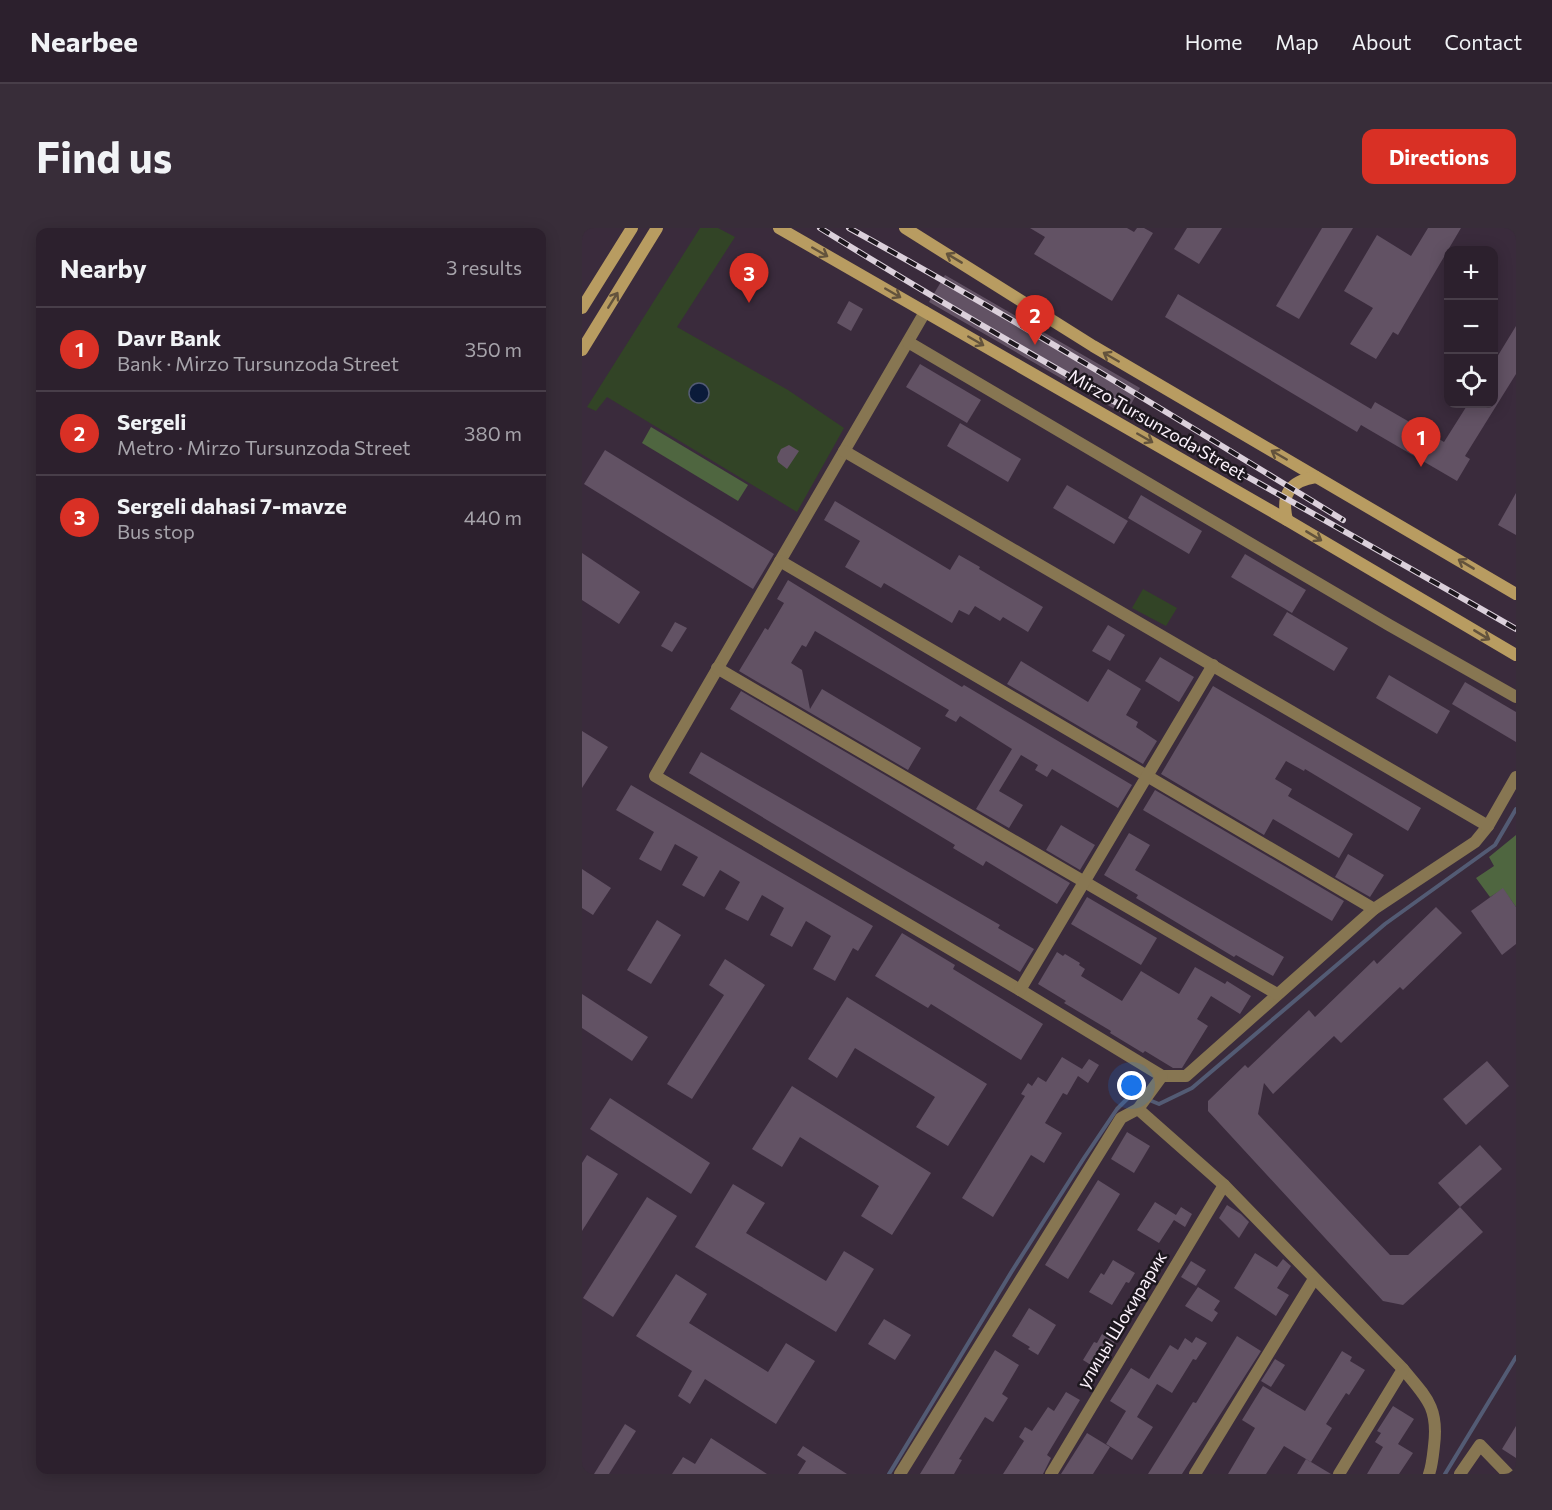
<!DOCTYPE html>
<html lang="en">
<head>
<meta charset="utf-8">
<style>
  :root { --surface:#2c202d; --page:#382d39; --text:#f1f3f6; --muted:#a6a3aa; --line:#483e49; --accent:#d93025 }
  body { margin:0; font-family:Commissioner,sans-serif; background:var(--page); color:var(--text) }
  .controls { position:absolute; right:18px; top:18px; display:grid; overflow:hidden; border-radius:12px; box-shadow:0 3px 15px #0003 }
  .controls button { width:54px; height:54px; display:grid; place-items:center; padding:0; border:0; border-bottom:2px solid var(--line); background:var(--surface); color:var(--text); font:30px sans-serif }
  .you { position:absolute; left:550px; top:858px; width:21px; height:21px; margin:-15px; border:4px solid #fff; border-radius:50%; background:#1a73e8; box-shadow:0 0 0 9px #1a73e833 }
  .badge { display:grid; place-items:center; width:39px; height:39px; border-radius:50%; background:var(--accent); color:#fff; font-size:20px; font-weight:700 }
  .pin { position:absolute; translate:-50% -50px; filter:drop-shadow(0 2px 3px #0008) }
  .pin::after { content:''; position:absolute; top:32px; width:21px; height:18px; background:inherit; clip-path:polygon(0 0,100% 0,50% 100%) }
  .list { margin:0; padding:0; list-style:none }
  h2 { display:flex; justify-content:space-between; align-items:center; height:78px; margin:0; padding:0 24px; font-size:26px }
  h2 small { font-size:20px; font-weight:400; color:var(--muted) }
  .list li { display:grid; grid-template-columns:39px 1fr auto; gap:18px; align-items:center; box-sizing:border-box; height:84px; padding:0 24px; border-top:2px solid var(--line) }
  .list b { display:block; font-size:22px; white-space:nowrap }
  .list p { margin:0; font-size:20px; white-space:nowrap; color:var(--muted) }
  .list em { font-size:20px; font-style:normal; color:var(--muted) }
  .icon { flex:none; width:33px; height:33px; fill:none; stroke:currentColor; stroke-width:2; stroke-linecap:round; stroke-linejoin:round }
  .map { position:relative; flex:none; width:934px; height:1246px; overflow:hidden; border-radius:12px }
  header { display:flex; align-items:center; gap:36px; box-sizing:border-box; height:84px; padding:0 30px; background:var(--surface); border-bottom:2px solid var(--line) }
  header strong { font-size:28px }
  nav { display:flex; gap:33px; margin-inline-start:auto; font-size:21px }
  .intro { display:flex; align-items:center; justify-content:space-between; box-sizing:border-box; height:144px; padding:0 36px }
  h1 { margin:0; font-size:42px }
  .button { padding:15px 27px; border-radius:12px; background:var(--accent); color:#fff; font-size:21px; font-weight:700 }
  main { display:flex; gap:36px; padding:0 36px }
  aside { flex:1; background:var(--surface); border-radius:12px; box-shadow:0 3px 15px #0003 }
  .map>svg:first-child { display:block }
  .green { fill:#324426 }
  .forest { fill:#4f6640 }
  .water { fill:#0b1b3a; stroke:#535b74; stroke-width:1.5 }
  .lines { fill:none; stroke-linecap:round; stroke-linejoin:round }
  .stream { stroke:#535b74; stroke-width:4 }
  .building { fill:#625264 }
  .minor { stroke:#877652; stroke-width:12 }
  .secondary { stroke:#b89c61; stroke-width:12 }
  .rail-casing { stroke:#dbd0db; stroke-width:6 }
  .rail { stroke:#1d171e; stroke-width:4; stroke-dasharray:11; stroke-linecap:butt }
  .oneway { stroke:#63533c }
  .labels { text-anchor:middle; stroke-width:5; stroke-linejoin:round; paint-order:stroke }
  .street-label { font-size:18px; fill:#fbf1fb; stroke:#1d171e }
</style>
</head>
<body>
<header>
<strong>Nearbee</strong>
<nav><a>Home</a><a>Map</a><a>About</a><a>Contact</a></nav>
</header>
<div class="intro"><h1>Find us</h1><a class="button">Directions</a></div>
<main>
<aside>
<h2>Nearby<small>3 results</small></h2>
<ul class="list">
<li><span class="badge">1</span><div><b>Davr Bank</b><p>Bank · Mirzo Tursunzoda Street</p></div><em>350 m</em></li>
<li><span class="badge">2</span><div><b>Sergeli</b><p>Metro · Mirzo Tursunzoda Street</p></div><em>380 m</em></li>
<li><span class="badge">3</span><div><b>Sergeli dahasi 7-mavze</b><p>Bus stop</p></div><em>440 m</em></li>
</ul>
</aside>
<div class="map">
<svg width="934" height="1246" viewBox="0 0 934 1246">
  <rect width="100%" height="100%" fill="#3a2b3c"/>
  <!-- green -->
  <g class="green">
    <path d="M118,0H136L153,9L95,99L206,162L262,200L215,284L25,169L14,183L5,179Z"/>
    <path d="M561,361L595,380L584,398L550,380Z"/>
  </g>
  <!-- forest -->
  <g class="forest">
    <path d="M69,199L166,257L156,273L60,215Z"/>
    <path d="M934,607V679L921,661L908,669L894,650L912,638L907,629Z"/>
  </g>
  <!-- water -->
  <circle class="water" cx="117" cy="165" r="10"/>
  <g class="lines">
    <!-- stream -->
    <g class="stream">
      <path d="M307,1246L430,1043L502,930L535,881L546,870L555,867L577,876L610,860L803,696L913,617L934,581"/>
      <path d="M863,1246L934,1129"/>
    </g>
  </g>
  <!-- building -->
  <g class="building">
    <path d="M448,0H545L552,4L555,0H562L571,5L530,73L452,26L463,9Z"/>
    <path d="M605,0H640L617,36L592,21Z"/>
    <path d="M740,0H771L717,91L694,78Z"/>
    <path d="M846,0H879L816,107L811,104L794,131L768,116L791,80L762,63L795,7L829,28Z"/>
    <path d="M363,47L558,160L543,187L347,74Z"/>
    <path d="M596,66L789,181L793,174L862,214L886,176H912V134L934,98V146L883,228L888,231L875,253L779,197L775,204L583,89Z"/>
    <path d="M267,73L281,81L269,103L255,95Z"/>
    <path d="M338,136L399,172L385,195L324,159Z"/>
    <path d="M378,195L439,231L426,254L365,218Z"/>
    <path d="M207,217L217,223L205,241L196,234L195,229L199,221Z"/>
    <path d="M23,222L192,326L171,361L2,256Z"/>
    <path d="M485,257L546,293L532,316L471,280Z"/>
    <path d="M934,265V307L916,297Z"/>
    <path d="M559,267L620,303L607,326L546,290Z"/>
    <path d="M253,273L368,342L377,327L398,339L397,341L461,379L446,404L421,389L418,393L393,378L387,387L377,382L370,395L302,355L299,360L263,339L278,313L242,292Z"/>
    <path d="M0,325L58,364L37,396L0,372Z"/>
    <path d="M663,326L724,362L710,385L649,349Z"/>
    <path d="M206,352L347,439L380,459L382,457L550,557L536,580L470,541L465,549L453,542L456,537L439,527L417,563L441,577L427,600L394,581L430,521L378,488L374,494L363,488L367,482L233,403L224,419L220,417L209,435L220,442L228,481L240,461L339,520L326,542L157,443L183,400L186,402L202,375L195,371Z"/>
    <path d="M705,384L766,420L752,443L691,407Z"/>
    <path d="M93,394L105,400L90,424L79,418Z"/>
    <path d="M526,397L543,407L528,433L510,423Z"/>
    <path d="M578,429L612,449L597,474L563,453Z"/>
    <path d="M439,433L506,474L526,441L559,461L544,487L556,494L554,499L575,513L561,536L425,456Z"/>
    <path d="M807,447L868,483L855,506L794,470Z"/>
    <path d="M883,454L934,484V514L870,476Z"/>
    <path d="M631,458L839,580L826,603L723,541L722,543L704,533L693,551L710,561L706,568L771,606L757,630L691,591L682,607L579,546Z"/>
    <path d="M159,463L488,655L475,676L404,633L401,638L371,620L373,617L148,481Z"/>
    <path d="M0,503L26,519L0,560Z"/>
    <path d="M119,524L418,697L416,700L452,721L438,744L107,545Z"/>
    <path d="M49,557L291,698L276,723L271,720L253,753L231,741L249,708L224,693L210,719L188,707L202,680L180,667L166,693L143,681L158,654L138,642L122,669L100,657L116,629L93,616L79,643L57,631L72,604L34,582Z"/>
    <path d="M573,562L762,673L750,693L561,582Z"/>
    <path d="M479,597L513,617L498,642L464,622Z"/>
    <path d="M547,605L568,617L553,642L702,729L691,748L654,727L652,729L554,670L556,667L522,647Z"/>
    <path d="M766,626L802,647L788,669L753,649Z"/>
    <path d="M0,641L29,660L11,687L0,680Z"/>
    <path d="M921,660L934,679V716L920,727L889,683Z"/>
    <path d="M505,669L575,710L559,737L489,696Z"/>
    <path d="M854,679L880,705L821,762L818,759L759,815L752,808L691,866L682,855L676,886L808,1027H826L878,979L901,1004L821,1077L801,1073L626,883V873L663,837L666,840L727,782L733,789L792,732L795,736Z"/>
    <path d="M75,692L99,707L69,756L45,742Z"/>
    <path d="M320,705L373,737L371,741L461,796L439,832L349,776L346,780L293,748Z"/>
    <path d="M475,724L481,728L483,726L498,735L497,737L503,741L499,748L540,773L559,743L597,766L613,739L643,756L645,753L669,768L658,786L629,768L615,791L626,798L600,840H591L563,823L561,825L528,805L529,803L482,775L484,773L456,756Z"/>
    <path d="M143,731L183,757L110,871L85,856L142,767L127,757Z"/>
    <path d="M0,766L66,809L50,833L0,800Z"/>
    <path d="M265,769L405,856L366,918L334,899L353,869L273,820L255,850L226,831Z"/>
    <path d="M480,829L500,841L507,831L517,837L506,855L496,848L485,867L481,865L463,895L480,905L462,935L449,927L411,989L380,970L443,868L439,866L446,855L450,858L456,849L464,854Z"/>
    <path d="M905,833L927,858L884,897L861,871Z"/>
    <path d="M210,858L349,945L310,1007L279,988L297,958L218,909L200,939L170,921Z"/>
    <path d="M28,870L128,935L109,966L8,901Z"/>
    <path d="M545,904L568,918L552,945L529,931Z"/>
    <path d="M898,917L920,941L878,979L856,955Z"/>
    <path d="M5,927L36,946L0,1003V935Z"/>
    <path d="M516,952L538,966L486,1051L463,1037Z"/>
    <path d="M151,956L183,975L164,1005L244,1053L262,1023L292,1041L254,1104L113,1019Z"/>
    <path d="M65,969L95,988L31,1089L1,1070Z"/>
    <path d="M573,974L594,987L599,979L610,986L603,999L592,992L577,1015L555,1002Z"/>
    <path d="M645,977L659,986L667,994L657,1010L637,990Z"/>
    <path d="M673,1025L695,1039L701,1031L709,1038L695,1060L707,1067L694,1088L652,1060Z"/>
    <path d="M531,1032L553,1045L547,1055L544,1054L530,1077L507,1064L519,1045L522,1047Z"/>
    <path d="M609,1033L624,1042L614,1058L599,1049Z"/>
    <path d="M94,1046L125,1066L107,1095L186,1144L204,1115L233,1133L194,1196L123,1151L108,1176L96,1168L110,1143L54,1108Z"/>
    <path d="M616,1059L638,1073L632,1082L636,1085L630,1094L603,1078Z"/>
    <path d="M447,1080L474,1097L456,1127L446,1121L448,1119L430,1108Z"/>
    <path d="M302,1091L329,1107L313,1132L286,1116Z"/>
    <path d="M520,1106L533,1113L517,1142L501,1132L512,1114L515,1115Z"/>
    <path d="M655,1108L679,1123L600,1246H566L611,1174L614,1175Z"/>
    <path d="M614,1109L625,1115L614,1132L611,1131L590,1165L575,1156L555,1189L571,1199L550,1232L524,1216L544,1183L528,1173L549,1140L567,1151L588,1117L596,1122L603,1110L610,1115Z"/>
    <path d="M413,1122L437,1137L420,1166L426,1170L411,1194L403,1189L377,1231L380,1232L372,1246H338Z"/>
    <path d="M760,1123L770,1129L768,1133L783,1142L767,1167L764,1165L744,1196L750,1200L729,1234L702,1218L684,1246H646L673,1200L660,1192L681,1158L723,1183Z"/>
    <path d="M693,1131L703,1137L689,1159L679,1153Z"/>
    <path d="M484,1164L498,1172L465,1227L469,1230L461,1246H421L442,1213L437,1209L443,1199L450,1203L466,1179L472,1183Z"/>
    <path d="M811,1178L832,1191L816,1216L831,1225L817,1246H785L801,1219L793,1214L799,1205L795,1203Z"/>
    <path d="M43,1196L54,1203L27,1246H12Z"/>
    <path d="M934,1198V1230L920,1221Z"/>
    <path d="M505,1205L528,1219L511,1246H479Z"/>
    <path d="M129,1210L185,1246H90L101,1229L113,1236Z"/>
    <path d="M221,1218L265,1246H216L224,1233L215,1227Z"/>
    <path d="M724,1231L749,1246H715Z"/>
  </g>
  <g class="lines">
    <!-- minor -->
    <g class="minor">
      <path d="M343,84L73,548L438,762L580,848H604L792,681L893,614L906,598L934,549"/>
      <path d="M326,114L807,397L934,469"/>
      <path d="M262,223L906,598"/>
      <path d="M198,333L792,681"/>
      <path d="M135,440L695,766"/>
      <path d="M438,762L631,437"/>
      <path d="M556,881L580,848"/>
      <path d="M318,1246L539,890L556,881L642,957L821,1141C844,1169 857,1179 852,1218C851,1227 850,1238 847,1246"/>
      <path d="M469,1246L642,957"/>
      <path d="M613,1246L732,1051"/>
      <path d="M757,1246L821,1141"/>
      <path d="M878,1246L898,1217L926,1246"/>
    </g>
    <!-- secondary -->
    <g class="secondary">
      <path d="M197,0L705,292L934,427"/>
      <path d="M323,0L511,118L934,366"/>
      <path d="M0,80L50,0"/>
      <path d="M0,122L75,0"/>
      <path d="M705,292C699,267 707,253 734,249"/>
    </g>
    <defs>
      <g id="rail">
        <path d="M238,0C466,141 702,267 934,401"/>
        <path d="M267,0C435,92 598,192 761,292"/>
      </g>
    </defs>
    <!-- rail casing -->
    <use href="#rail" class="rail-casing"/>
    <!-- rail -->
    <use href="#rail" class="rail"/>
  </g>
  <!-- one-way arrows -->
  <defs><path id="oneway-shaft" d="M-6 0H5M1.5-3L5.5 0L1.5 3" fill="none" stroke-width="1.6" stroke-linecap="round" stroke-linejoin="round" transform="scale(1.5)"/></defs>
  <g class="oneway">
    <use href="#oneway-shaft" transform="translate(238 24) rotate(30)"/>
    <use href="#oneway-shaft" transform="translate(372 30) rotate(-149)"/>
    <use href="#oneway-shaft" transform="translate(311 65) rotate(30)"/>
    <use href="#oneway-shaft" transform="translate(31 72) rotate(-58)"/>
    <use href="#oneway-shaft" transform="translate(394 113) rotate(30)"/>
    <use href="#oneway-shaft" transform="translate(529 129) rotate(-150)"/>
    <use href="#oneway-shaft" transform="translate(563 210) rotate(30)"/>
    <use href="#oneway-shaft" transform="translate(697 227) rotate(-150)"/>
    <use href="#oneway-shaft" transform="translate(732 308) rotate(31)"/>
    <use href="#oneway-shaft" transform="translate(884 336) rotate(-149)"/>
    <use href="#oneway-shaft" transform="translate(900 407) rotate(31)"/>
  </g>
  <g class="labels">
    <!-- street labels -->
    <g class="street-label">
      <text transform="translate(575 197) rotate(30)" y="6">Mirzo Tursunzoda Street</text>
      <text transform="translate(540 1092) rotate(-59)" y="6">улицы Шокирарик</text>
    </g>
  </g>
</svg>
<div class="controls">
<button>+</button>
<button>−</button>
<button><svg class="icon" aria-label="locate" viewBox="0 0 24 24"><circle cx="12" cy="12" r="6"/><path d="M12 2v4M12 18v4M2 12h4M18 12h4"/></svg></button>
</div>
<div class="you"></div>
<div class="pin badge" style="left:839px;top:239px">1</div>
<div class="pin badge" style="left:453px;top:117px">2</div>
<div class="pin badge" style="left:167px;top:75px">3</div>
</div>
</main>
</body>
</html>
